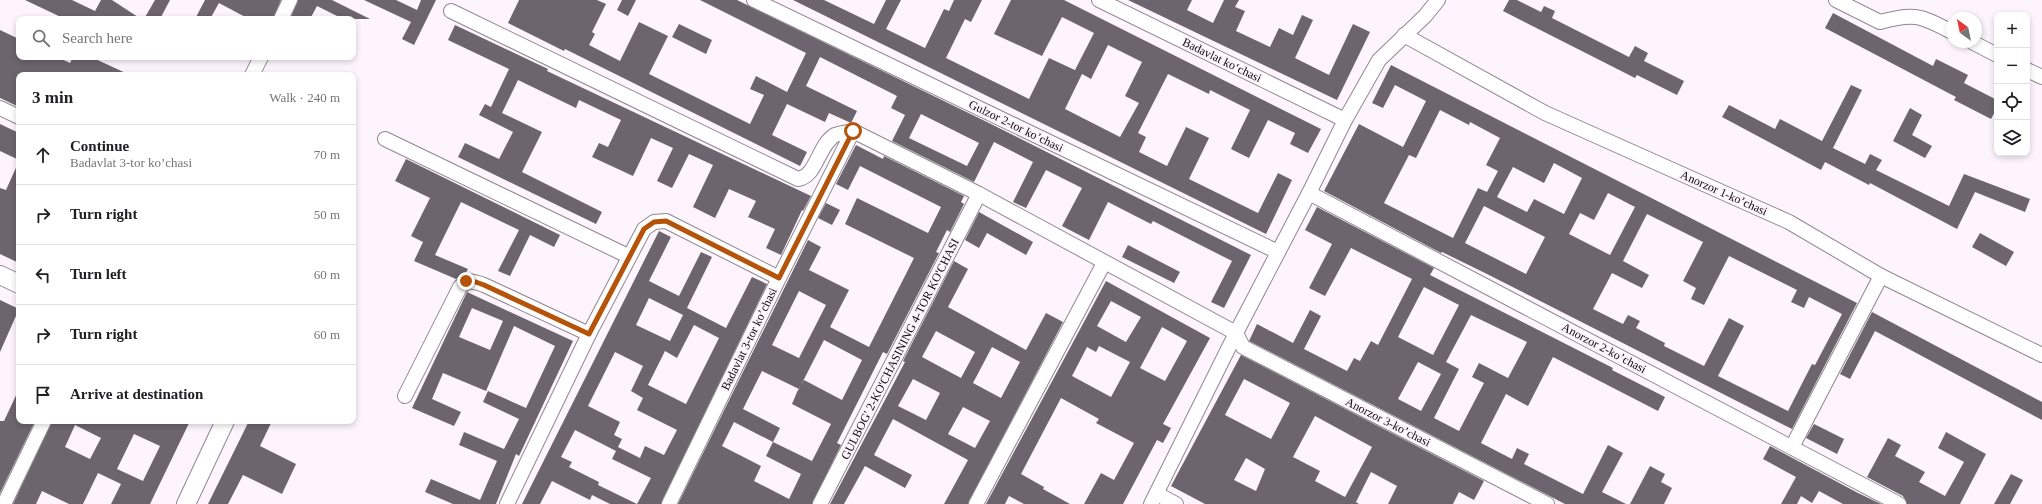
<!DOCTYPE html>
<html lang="en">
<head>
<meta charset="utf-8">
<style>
  :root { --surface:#fff; --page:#f6f6f6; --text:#202124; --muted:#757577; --line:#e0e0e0 }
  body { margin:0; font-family:Georgia,serif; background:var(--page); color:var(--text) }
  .controls { position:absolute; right:12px; top:12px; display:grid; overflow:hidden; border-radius:8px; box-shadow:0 2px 6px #0003 }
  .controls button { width:36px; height:36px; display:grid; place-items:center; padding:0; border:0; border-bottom:1px solid var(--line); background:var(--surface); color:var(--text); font:20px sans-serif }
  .compass { position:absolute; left:1946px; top:12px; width:36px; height:36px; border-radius:50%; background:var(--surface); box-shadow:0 2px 6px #0003; rotate:327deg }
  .stop { position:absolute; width:12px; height:12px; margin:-9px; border:3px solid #b45309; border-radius:50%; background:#fff }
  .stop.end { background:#b45309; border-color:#fff; box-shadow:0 1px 4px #0008 }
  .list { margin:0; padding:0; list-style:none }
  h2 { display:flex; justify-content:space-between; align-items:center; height:52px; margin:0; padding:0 16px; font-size:17px }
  h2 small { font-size:13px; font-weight:400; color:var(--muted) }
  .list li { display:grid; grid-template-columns:26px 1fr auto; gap:12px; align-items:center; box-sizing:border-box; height:60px; padding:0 16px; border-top:1px solid var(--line) }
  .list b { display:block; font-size:15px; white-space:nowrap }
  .list p { margin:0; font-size:13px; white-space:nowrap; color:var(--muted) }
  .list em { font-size:13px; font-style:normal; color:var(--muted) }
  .icon { flex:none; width:22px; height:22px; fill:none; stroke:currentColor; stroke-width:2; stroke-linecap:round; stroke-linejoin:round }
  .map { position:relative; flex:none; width:2042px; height:504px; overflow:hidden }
  .search { position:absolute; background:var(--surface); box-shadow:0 2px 6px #0003; left:16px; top:16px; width:340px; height:44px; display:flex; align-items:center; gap:10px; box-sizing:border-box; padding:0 14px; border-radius:8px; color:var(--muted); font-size:15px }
  .panel { position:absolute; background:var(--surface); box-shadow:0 2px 6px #0003; left:16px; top:72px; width:340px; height:352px; border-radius:8px }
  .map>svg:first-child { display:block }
  .building { fill:#6c656d; fill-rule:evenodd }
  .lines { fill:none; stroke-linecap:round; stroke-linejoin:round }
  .minor-casing { stroke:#908891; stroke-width:16 }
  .tertiary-casing { stroke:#908891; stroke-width:20 }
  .minor { stroke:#fff; stroke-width:14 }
  .tertiary { stroke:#fff; stroke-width:18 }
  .route { stroke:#b45309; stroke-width:5 }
  .labels { text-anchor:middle; stroke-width:4; stroke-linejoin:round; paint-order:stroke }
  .street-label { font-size:12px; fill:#0e0b0e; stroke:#fdf4fd }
</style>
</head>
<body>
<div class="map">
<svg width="2042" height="504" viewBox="0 0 2042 504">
  <rect width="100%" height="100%" fill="#fdf4fd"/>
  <!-- building -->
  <g class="building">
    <path d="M25,0H72L95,11L101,0H112L141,19H65Z"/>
    <path d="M155,0H170L160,19H144Z"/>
    <path d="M205,0H281L273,19H249L219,3L210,19H195Z"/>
    <path d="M298,0H332L370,19H343L317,6L310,19H290Z"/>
    <path d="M364,0H396L417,10L421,0H436L414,45L402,39L411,22Z"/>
    <path d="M519,0H597L606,4L592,32L595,34L589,45L620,61L639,22L668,36L649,74L750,124L764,95L750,89L756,76L787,92L806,53L700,0H737L989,123L1251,255L1224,308L1211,302L1232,261L1153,221L1151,224L1108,202L1089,240L1062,226L1082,188L1046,170L1026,208L1013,202L1033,162L994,142L974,182L892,141L905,115L891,108L897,96L820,57L806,86L857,111L851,123L829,113L825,122L787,104L772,135L807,152L800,166L565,49L564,51L508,23ZM921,114L979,143L967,166L909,138Z"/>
    <path d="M622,0H636L628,16L617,10Z"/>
    <path d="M793,0H824L874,24L886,0H901L886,29L925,48L944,9L949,11L954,0H982L971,22L965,19L946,58L1029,99L1049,58L1077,71L1075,70L1094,33L1062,17L1042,56L994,34L1011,0H1064L1321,129L1308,153L1290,144L1295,133L1268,120L1249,158L1231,149L1250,110L1210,90L1209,94L1168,74L1138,133L1146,137L1139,152L1167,166L1186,127L1209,138L1189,179L1258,213L1278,173L1292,180L1266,234ZM1108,45L1142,62L1125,96L1139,103L1120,137L1065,109L1082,74L1091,79Z"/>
    <path d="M1128,0H1192L1187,10L1213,23L1224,0H1239L1235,7L1245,11L1236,31L1270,47L1279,28L1293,35L1302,15L1313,20L1295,58L1329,75L1353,24L1370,32L1337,100Z"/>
    <path d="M1509,0H1517L1541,12L1544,6L1555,11L1552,18L1629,57L1635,46L1648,53L1644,61L1684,81L1677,95L1637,75L1635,78L1503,11Z"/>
    <path d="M1833,13L1933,66L1936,59L1968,75L1964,83L1997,100V108L1991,119L1954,100L1956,97L1825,28Z"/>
    <path d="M679,24L712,40L706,54L672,37Z"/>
    <path d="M455,25L548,69L547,71L811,196L803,211L802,210L781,255L766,248L775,229L748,217L756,201L729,189L715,218L693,207L713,165L689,154L672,188L657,181L673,148L651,138L633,176L592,157L599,143L608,147L621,120L579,100L576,108L518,80L502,113L542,132L522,172L602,212L596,224L458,157L465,143L499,159L513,132L479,115L485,104L491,107L509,69L448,40Z"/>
    <path d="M0,30L19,39V57H57L70,63L73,57H91L130,75H19V107L0,98Z"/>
    <path d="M1391,65L1857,303L1792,429L1487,274L1442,252L1441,253L1324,191L1359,124L1403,147L1426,101L1395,85L1383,108L1372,103ZM1440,110L1469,125L1470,122L1500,138L1486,165L1498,171L1487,192L1478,188L1453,238L1384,203L1409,155L1416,158ZM1554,163L1582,178L1564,214L1534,199L1527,212L1497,197L1513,167L1544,183ZM1608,193L1635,207L1610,255L1569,234L1580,213L1594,220ZM1484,206L1545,237L1526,274L1465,243ZM1647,214L1703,242L1683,281L1696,288L1691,299L1704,305L1729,256L1797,290L1791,302L1804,308L1809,297L1842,314L1815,365L1812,364L1788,411L1718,376L1744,326L1729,318L1704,366L1664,346L1665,343L1636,328L1640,321L1628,315L1623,324L1593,309L1612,273L1642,288L1649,275L1623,261Z"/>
    <path d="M1851,85L1862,90L1833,148L1865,164L1870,154L1882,160L1876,170L1949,206L1964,174L2030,199L2025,212L1975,192L1957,229L1870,183L1869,185L1825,162L1821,170L1722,117L1729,105L1775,129L1780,119L1822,141Z"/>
    <path d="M1910,108L1922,115L1912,135L1932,146L1925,158L1893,141Z"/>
    <path d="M0,124L19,133V160L0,151Z"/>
    <path d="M856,145L883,159L884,156L964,196L961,202L964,204L950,232L947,230L936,252L939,253L887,354L883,352L837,443L841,445L812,504H678L808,240L821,247L809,270L849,290L830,327L869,347L914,258L845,224L857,198L928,233L941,207L860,166L848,190L836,184ZM799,291L826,305L799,358L772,345ZM824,340L862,360L842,400L804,380L797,392L792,404L831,424L812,461L773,442L780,428L743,409L762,371L799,389ZM734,422L773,442L766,456L801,474L789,499L754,481L761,466L722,446Z"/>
    <path d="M406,159L560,235L554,247L530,235L510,276L498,271L519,230L461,202L435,255L468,269L465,274L456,279L414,261L423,242L411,236L430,198L395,181Z"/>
    <path d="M19,161V263L0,254V188L6,190Z"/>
    <path d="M826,203L840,210L832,225L818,218Z"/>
    <path d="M1317,207L1434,268L1430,275L1613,368L1612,370L1665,397L1658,411L1553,357L1528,406L1506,394L1481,443L1512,459L1517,448L1529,454L1524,464L1583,494L1608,445L1623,453L1602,492L1626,504H1565L1249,341L1257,324L1293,343L1310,310L1321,316L1304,349L1347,371L1354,358L1360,361L1371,341L1378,345L1412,279L1351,248L1325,296L1309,288L1332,244L1305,230ZM1424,287L1459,305L1433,355L1398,337ZM1471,315L1527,342L1508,378L1479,363L1472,377L1484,383L1459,431L1434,418L1459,369L1446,362ZM1418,362L1441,374L1421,411L1398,399Z"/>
    <path d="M979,212L1033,242L1026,255L987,233L979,248L965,240Z"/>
    <path d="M659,231L671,237L649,281L679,296L701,252L712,257L687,308L726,328L752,277L767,284L661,504H637L651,478L612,459L616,451L575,430L561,457L572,462L569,467L599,482L598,485L637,504H610L592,495L590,500L552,481L540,504H522ZM649,298L683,315L670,341L636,325ZM694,325L719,338L686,404L648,385L665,351L677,358ZM615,352L643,366L631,391L643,398L637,410L677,430L664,455L645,446L640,458L618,447L622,439L614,435L620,422L588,406Z"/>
    <path d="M1980,233L2014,252L2006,266L1972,247Z"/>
    <path d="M1128,245L1180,272L1174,283L1122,257Z"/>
    <path d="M954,261L968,269L948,307L997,334L1026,350L1046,313L1063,322L968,504H944L968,460L893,419L874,455L912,475L905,488L865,466L844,504H830L905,362L903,361ZM936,331L975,352L961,378L922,357ZM992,347L1020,362L1001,398L973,383ZM913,379L940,393L926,420L898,406ZM963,407L990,421L975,448L948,434Z"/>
    <path d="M1106,281L1210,338L1163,424L1171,428L1163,443L1157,440L1123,504H1084L1101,473L1114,480L1134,443L1096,423L1099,419L1061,398L1021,474L1044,487L1043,489L1070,504H1024L1009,496L1005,504H986ZM1111,301L1141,317L1126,342L1097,326ZM1162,327L1187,341L1165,381L1140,368ZM1099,346L1130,362L1111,397L1072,376L1087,347L1096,352Z"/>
    <path d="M467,292L573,341L519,456L516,454L496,504H453L425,492L431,479L480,500L497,461L459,445L464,432L504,449L519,419L483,402L488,391L526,408L555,346L514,326L486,391L443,373L432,399L461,412L454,426L412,408ZM472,308L503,321L490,350L459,337Z"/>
    <path d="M0,300L19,309L0,352Z"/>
    <path d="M1872,312L2042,402V420L1875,331L1850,379L1840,374Z"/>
    <path d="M1241,355L1484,481L1474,500L1459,492L1453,504H1388L1397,486L1371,472L1356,502L1359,504H1205L1171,486ZM1244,379L1290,403L1271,439L1225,415ZM1315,416L1372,447L1345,497L1315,481L1320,471L1293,457ZM1246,458L1265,469L1256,491L1234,480Z"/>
    <path d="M19,389V421H35L0,493V421H4Z"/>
    <path d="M52,421H190L150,504H111L121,484L98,473L83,504H69L42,491L36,504H13ZM75,425L101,438L90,459L65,447ZM134,434L160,446L143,481L117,469Z"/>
    <path d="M249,421H272L260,446L296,464L282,494L243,475L228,504H208Z"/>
    <path d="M1814,424L1844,439L1837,454L1806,438Z"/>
    <path d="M1946,432L1986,454L1960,504H1907L1903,496L1867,477L1888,438L1901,445L1895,456L1925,472L1919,482L1945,496L1964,462L1938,448Z"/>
    <path d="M1770,446L1858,493L1881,504H1843L1819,491L1812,503L1801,496L1797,504H1781L1796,477L1763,459Z"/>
    <path d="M1650,466L1665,474L1661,482L1672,488L1664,504H1630Z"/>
    <path d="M2011,474L2023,480L2010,504H1994Z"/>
  </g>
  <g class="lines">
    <defs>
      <g id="minor">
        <path d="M754,0L1278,252"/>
        <path d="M1099,0L1345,120"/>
        <path d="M1836,0L1880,22C1915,12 1921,16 1952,32"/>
        <path d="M451,11L798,179C817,176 818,145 835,135C840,133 848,132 853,131L979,194L1236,333L1243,347L1547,504"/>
        <path d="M281,19L290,0"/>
        <path d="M1404,35L1545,113L1789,222L1881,276L2042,355"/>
        <path d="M1972,42L1997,55"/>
        <path d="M2027,70L2042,77"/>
        <path d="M252,75L261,57"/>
        <path d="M0,108L19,117"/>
        <path d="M385,139L628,256"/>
        <path d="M1309,193L1899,504"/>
        <path d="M405,396L460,287C468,279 473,281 484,285L589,334"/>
        <path d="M1792,447L1881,276"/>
        <path d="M1157,494L1176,504"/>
        <path d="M4,504L44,421"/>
        <path d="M507,504L589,334L644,229L654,222L666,221L779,278"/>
        <path d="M669,504L779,278L853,131"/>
        <path d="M820,504L979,194"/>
        <path d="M976,504L1104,263"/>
        <path d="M1151,504L1236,333L1309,193L1345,120L1379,60L1425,16L1438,0"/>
      </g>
      <g id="tertiary">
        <path d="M0,275L19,284"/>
        <path d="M186,504L225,421"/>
      </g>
    </defs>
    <!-- minor casing -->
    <use href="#minor" class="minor-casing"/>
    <!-- tertiary casing -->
    <use href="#tertiary" class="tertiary-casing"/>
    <!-- minor -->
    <use href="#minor" class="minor"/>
    <!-- tertiary -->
    <use href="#tertiary" class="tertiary"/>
  </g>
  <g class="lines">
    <!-- route -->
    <path class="route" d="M466,281H473L484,285L589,334L644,229L654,222L666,221L779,278L853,131"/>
  </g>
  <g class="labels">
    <!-- street labels -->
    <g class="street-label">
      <text transform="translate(1222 60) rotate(26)" y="4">Badavlat koʻchasi</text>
      <text transform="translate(1016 126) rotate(26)" y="4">Gulzor 2-tor koʼchasi</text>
      <text transform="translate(1724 193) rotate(24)" y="4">Аnorzor 1-koʼchasi</text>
      <text transform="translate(749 339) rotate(-64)" y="4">Badavlat 3-tor koʼchasi</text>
      <text transform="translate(1604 348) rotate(28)" y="4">Аnorzor 2-koʼchasi</text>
      <text transform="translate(900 349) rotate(-63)" y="4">GULBOG' 2-KO'CHASINING 4-TOR KO'CHASI</text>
      <text transform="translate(1388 422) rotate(27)" y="4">Аnorzor 3-koʼchasi</text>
    </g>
  </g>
</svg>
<div class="controls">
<button>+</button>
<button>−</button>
<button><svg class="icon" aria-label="locate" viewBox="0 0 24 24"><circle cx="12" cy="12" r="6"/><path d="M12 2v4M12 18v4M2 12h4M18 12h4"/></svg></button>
<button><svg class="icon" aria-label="layers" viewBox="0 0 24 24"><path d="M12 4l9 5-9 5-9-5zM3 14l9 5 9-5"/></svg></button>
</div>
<svg class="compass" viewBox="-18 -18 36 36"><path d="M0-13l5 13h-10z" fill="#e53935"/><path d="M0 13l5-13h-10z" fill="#757577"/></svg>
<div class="stop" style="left:853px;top:131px"></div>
<div class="stop end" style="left:466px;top:281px"></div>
<div class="search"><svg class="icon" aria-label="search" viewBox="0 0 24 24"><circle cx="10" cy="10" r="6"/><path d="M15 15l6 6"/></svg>Search here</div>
<section class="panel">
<h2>3 min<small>Walk · 240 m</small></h2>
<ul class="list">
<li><svg class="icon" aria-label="ahead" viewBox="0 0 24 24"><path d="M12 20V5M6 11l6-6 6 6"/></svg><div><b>Continue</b><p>Badavlat 3-tor koʼchasi</p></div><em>70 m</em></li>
<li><svg class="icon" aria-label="right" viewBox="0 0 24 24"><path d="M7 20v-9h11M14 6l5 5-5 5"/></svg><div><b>Turn right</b></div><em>50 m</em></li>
<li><svg class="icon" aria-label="left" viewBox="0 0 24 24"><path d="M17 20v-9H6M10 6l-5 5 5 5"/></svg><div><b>Turn left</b></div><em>60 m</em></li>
<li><svg class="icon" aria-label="right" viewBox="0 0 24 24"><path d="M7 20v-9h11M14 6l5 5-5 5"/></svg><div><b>Turn right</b></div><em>60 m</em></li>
<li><svg class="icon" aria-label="arrive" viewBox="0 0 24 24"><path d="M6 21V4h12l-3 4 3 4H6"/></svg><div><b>Arrive at destination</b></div></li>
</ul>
</section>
</div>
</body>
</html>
